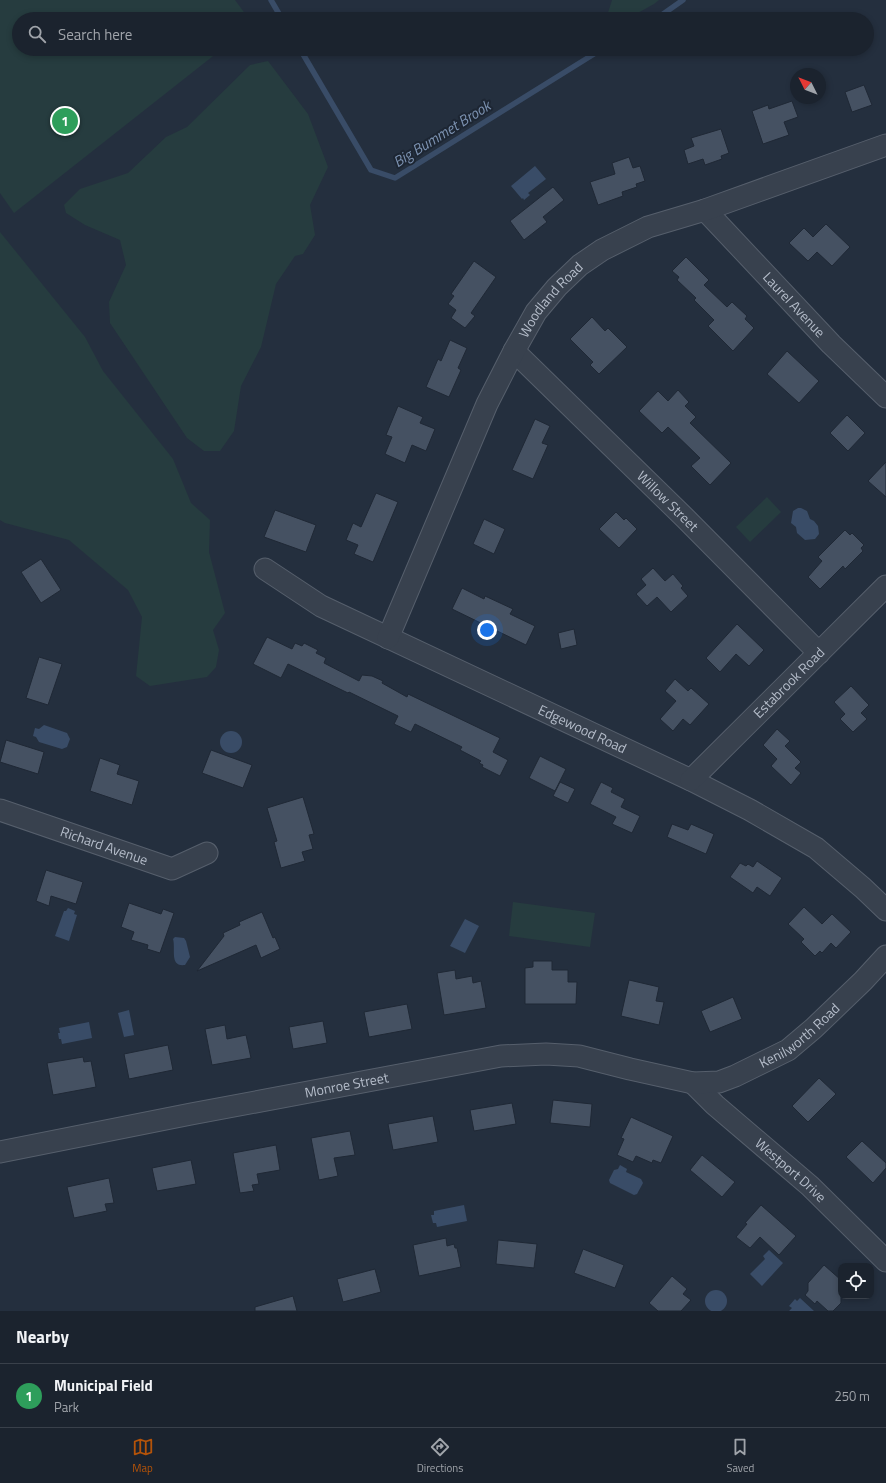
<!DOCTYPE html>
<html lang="en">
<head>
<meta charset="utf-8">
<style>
  :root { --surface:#1b232e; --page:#282f3a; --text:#f1f3f6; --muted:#a0a4aa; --line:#39404a; --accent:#b45309 }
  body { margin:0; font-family:"Titillium Web",sans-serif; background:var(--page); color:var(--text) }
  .controls { position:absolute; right:12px; bottom:12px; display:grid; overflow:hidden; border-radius:8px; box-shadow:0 2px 6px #0003 }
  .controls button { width:36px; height:36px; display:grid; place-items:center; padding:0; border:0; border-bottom:1px solid var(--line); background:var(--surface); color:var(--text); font:20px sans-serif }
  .compass { position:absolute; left:790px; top:68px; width:36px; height:36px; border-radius:50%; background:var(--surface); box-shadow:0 2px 6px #0003; rotate:312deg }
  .you { position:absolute; left:487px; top:630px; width:14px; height:14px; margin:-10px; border:3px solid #fff; border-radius:50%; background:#1a73e8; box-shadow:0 0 0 6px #1a73e833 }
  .badge { display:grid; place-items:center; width:26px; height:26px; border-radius:50%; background:var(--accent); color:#fff; font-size:13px; font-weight:700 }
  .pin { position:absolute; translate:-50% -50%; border:2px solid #fff; box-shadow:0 1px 4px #0006 }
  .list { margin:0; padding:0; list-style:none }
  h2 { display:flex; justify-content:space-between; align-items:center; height:52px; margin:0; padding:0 16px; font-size:17px }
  h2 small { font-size:13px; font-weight:400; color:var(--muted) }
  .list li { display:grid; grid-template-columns:26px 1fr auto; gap:12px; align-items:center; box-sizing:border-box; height:64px; padding:0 16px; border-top:1px solid var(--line) }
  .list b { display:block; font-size:15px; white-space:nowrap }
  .list p { margin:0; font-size:13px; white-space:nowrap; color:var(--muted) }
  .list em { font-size:13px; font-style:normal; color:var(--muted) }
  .icon { flex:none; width:22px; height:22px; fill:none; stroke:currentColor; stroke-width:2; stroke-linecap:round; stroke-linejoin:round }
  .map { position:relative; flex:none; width:886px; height:1311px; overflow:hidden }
  .search { position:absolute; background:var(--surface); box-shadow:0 2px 6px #0003; left:12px; right:12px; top:12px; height:44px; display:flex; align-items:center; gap:10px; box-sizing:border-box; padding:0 14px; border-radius:22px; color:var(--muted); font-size:15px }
  .sheet { height:116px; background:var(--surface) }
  nav { display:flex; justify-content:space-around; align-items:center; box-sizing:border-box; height:56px; border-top:1px solid var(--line); background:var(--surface); font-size:11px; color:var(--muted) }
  nav a { display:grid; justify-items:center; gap:2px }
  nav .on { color:var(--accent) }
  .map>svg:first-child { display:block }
  .green { fill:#263c3f }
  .water { fill:#394c67 }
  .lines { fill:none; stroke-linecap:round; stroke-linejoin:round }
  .stream { stroke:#394c67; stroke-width:5.5 }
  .building { fill:#455162; stroke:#1f2835 }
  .minor-casing { stroke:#565f6c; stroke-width:23 }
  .minor { stroke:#38414e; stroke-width:21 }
  .labels { text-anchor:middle; stroke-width:4; stroke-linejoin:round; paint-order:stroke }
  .street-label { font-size:14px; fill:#b4bcc9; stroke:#1d2633 }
  .water-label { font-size:15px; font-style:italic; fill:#7c92b1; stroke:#1d2633 }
</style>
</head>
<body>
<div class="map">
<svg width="886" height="1311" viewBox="0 0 886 1311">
  <rect width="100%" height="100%" fill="#242f3e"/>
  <!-- green -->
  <g class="green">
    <path d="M0,0H235L249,19H19V49H222L14,213L0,193Z"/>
    <path d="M612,0H659L654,4L627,19H606Z"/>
    <path d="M268,61L308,114L328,167L310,205L315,235L303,254L295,256L276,284L261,347L241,386L234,431L220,451H204L187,438L110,323L109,302L126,265L120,240L85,225L66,213L64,205L80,189L128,173L166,137L187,127L250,65Z"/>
    <path d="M0,232L85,337L103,371L173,459L191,503L210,520L209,552L225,613L213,630L219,650L216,667L207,677L150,686L136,676L142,617L128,590L69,540L5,523L0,520Z"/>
    <path d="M767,497L781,512L750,542L736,527Z"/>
    <path d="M513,902L595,913L590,947L509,936Z"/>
  </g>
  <!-- water -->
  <g class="water">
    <path d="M535,166L546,179L528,193L530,195L524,200L523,198L522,199L511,186Z"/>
    <path d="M798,508H801L807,511L810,519L814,521L818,526L819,534L815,539L805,540L797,533L796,527L791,523L793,511Z"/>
    <path d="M44,725L67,733L70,739L67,747L62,749L39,742L36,737L33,736L35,728L39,729Z"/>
    <circle cx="231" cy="742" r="11"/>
    <path d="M68,908L75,911L74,914L77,915L69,941L55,936L64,911H66Z"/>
    <path d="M465,919L479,926L465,953L450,946Z"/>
    <path d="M175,937L184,938L186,941L190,957L185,965C169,967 176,949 173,939Z"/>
    <path d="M129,1010L134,1035L124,1037L118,1013Z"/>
    <path d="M89,1022L92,1038L62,1044L61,1039H59L58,1033H60L59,1028Z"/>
    <path d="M620,1165L627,1169L626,1172L641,1179L643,1183L637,1194L634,1195L610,1183L609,1180L614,1170L618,1169Z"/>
    <path d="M464,1205L467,1221L437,1227L436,1223H433L431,1215H434V1211Z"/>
    <path d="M769,1250L783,1263L762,1286L750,1274L765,1259L763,1256Z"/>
    <circle cx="716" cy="1301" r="11"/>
    <path d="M800,1298L814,1311H789L792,1308L789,1306L795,1299L797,1301Z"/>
  </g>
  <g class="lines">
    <!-- stream -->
    <g class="stream">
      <path d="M271,0L282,19"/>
      <path d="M656,19L683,0"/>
      <path d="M300,49L371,170L395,178L602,49"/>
    </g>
  </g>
  <!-- building -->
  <g class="building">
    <path d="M864,85L872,105L852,112L845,92Z"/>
    <path d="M792,101L798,117L784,122L789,135L763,144L752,111L768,105L769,109Z"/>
    <path d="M721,129L729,153L721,156L722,159L705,165L703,159L688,164L684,150L694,146L691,138Z"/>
    <path d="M629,157L633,168L640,166L645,181L636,184L637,187L622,192L623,196L598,205L590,182L615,174L612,163Z"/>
    <path d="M553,187L564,200L543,217L547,222L524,240L510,221Z"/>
    <path d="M826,224L850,247L832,266L817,252L808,261L789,243L804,228L813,237Z"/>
    <path d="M686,257L709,280L704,285L727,307L732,302L747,316L745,319L754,328L733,351L708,326L714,320L694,300L696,298L677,280L679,277L672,271Z"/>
    <path d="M474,261L496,277L471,313L475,316L465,328L451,318L456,310L448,304L454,296L451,294Z"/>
    <path d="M592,317L605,331L608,328L627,347L599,374L590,365L593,362L570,339Z"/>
    <path d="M450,340L467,348L458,368L461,370L449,397L426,387L438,359L441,361Z"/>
    <path d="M787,351L819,381L799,403L767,374Z"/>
    <path d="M678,390L689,402L685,406L696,417L690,423L731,463L710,485L691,466L700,458L668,427L662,433L639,411L658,391L668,401Z"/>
    <path d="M398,406L423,417L420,423L435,429L426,451L412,445L405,463L385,454L392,437L386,435Z"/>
    <path d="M847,415L865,433L848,451L830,433Z"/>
    <path d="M535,419L550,426L542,443L548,445L533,479L512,470Z"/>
    <path d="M886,462V497L868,481Z"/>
    <path d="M376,493L398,502L373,562L354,554L358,545L346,540L353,523L361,527Z"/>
    <path d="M275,510L316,525L306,552L264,537Z"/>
    <path d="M616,512L624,520L626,518L637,529L619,548L599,529Z"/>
    <path d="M484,519L505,529L494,554L473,544Z"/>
    <path d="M845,530L850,535L852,533L864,545L861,548L863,551L845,569L843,566L820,589L808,577L822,561L818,557Z"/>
    <path d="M41,559L61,590L41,603L21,572Z"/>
    <path d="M653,568L665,581L673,574L683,586L681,588L688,596L671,612L657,597L647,606L636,594L646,585L641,579Z"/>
    <path d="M462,588L484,599L485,596L513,609L510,614L535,626L526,645L452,609Z"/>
    <path d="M737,624L764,650L749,666L736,654L720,672L706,658Z"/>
    <path d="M574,629L577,645L561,649L558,633Z"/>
    <path d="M267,637L292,649L295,643L302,646L304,643L318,650L316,653L326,658L324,663L359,681L362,675L372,676L383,681L382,683L407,697L408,694L500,738L493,752L508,760L500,776L482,767L483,765L479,763L481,761L460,750L462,747L415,724L411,732L394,724L398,716L349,692L348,693L288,664L281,678L253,664Z"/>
    <path d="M39,657L62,664L48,705L26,698Z"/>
    <path d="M675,679L688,691L691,688L709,704L690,725L683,719L673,731L660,719L676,701L665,691Z"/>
    <path d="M851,686L869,705L861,713L867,719L853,732L840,719L845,714L834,702Z"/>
    <path d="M777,729L790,741L785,746L801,762L795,768L801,773L791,785L771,766L777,759L763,745Z"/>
    <path d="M6,740L44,752L38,774L0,762Z"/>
    <path d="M211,750L252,765L243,788L202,773Z"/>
    <path d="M540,756L566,769L555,791L529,778Z"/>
    <path d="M100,758L120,765L117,774L139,781L132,805L90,791Z"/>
    <path d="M560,782L575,789L568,803L553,796Z"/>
    <path d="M601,782L613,788L611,792L625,799L621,807L640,816L632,833L612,824L616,817L590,804Z"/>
    <path d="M303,797L314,834L309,835L313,849L302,852L305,861L281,868L274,842L277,841L267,808Z"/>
    <path d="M672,824L688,830L691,824L714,834L706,854L667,837Z"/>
    <path d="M757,861L782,878L770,896L757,887L753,893L730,877L740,863L746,866L748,864L753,867Z"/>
    <path d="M46,870L83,882L76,904L51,896L49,906L36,901Z"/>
    <path d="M129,903L161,914L163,909L174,913L160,953L147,949L148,945L131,940L134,932L121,927Z"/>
    <path d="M804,907L822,924L832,914L851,932L836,948L831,943L822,953L820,951L815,956L801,942L804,939L788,924Z"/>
    <path d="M262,912L273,938L275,937L280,949L261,958L256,945L197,971L224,936L223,933L240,925L239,922Z"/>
    <path d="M533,961H552V970H568V982H577L576,1004H525V968L533,967Z"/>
    <path d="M455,970L456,979L472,976L473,983L481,981L486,1008L444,1015L437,973Z"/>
    <path d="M629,980L659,987L656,1001L664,1002L659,1025L621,1016Z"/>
    <path d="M733,997L742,1019L710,1032L701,1011Z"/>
    <path d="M407,1004L412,1029L369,1037L364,1012Z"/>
    <path d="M323,1021L327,1043L293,1049L289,1027Z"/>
    <path d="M225,1025L227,1039L246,1035L251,1058L212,1065L205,1029Z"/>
    <path d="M168,1045L173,1070L129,1079L124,1054Z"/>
    <path d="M83,1057L84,1062L91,1061L96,1087L53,1095L47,1063Z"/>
    <path d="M819,1078L836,1094L808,1122L792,1106Z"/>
    <path d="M553,1100L592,1104L590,1127L550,1123Z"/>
    <path d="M512,1103L516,1124L474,1131L470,1110Z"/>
    <path d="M433,1116L438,1142L393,1150L388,1124Z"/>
    <path d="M631,1117L673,1136L661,1163L653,1160L652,1163L636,1156L633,1162L617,1155L624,1139L621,1138Z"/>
    <path d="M350,1131L355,1155L334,1158L338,1176L319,1180L311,1138Z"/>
    <path d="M862,1141L886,1163V1168L873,1183L846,1157Z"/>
    <path d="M276,1145L280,1170L257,1174L259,1184L252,1185L254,1191L240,1193L233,1153Z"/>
    <path d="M702,1155L735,1182L722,1197L690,1170Z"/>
    <path d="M191,1160L196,1184L157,1191L152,1168Z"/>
    <path d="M109,1178L114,1203L105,1204L107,1211L74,1218L67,1187Z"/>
    <path d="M761,1205L796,1236L779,1255L760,1237L750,1248L736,1237L747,1224L745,1223Z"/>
    <path d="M446,1238L447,1246L454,1244L455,1248H457L461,1267L419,1276L413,1245Z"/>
    <path d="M498,1240L537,1244L534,1268L496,1264Z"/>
    <path d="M583,1249L624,1265L615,1288L574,1273Z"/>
    <path d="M824,1265L841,1280V1303L833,1311H828L817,1301L815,1304L805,1295L808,1291V1283Z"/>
    <path d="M375,1269L381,1292L343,1302L337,1279Z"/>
    <path d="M672,1276L687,1289L683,1294L691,1300L681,1311H658L649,1303Z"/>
    <path d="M293,1296L297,1311H255V1307Z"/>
  </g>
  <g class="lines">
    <defs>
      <g id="minor">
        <path id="s1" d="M705,210L831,344L886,397"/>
        <path id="s2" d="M514,351L685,518L819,653"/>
        <path id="s3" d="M265,569L321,606L691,780L750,810L816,848L863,888L886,910"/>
        <path id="s4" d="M388,638L487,404L514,351L536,312L557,287L580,265L602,250L648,227L705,210L886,145"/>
        <path id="s5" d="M691,780L886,586"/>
        <path id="s6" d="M0,810L172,869L207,853"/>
        <path id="s7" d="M693,1083L715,1105L810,1186L886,1261"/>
        <path id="s8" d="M0,1152L191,1114L501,1056L546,1054L579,1056L630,1069L693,1083L719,1082L735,1076L788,1050L814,1028L863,981L886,956"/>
      </g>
    </defs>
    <!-- minor casing -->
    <use href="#minor" class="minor-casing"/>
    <!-- minor -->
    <use href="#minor" class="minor"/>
  </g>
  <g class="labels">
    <!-- street labels -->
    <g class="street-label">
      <text dy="5" stroke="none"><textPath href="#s4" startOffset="377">Woodland Road</textPath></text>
      <text dy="5" stroke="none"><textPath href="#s1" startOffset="130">Laurel Avenue</textPath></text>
      <text dy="5" stroke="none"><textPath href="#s2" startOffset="215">Willow Street</textPath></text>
      <text dy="5" stroke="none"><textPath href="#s5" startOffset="138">Estabrook Road</textPath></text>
      <text dy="5" stroke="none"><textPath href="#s3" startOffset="356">Edgewood Road</textPath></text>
      <text dy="5" stroke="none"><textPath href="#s6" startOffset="110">Richard Avenue</textPath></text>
      <text dy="5" stroke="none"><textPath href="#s8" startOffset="825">Kenilworth Road</textPath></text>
      <text dy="5" stroke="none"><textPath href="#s8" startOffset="353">Monroe Street</textPath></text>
      <text dy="5" stroke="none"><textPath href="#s7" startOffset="131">Westport Drive</textPath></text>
    </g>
    <!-- water labels -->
    <g class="water-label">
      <text transform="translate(442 134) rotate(-32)" y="5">Big Bummet Brook</text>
    </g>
  </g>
</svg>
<div class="controls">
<button><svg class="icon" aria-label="locate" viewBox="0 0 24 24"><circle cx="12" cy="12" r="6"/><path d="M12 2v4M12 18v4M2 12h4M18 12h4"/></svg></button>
</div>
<svg class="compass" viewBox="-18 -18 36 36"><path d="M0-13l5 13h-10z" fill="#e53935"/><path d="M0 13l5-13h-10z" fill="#a0a4aa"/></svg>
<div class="you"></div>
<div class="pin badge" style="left:65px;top:121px;background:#2e9e5b">1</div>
<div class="search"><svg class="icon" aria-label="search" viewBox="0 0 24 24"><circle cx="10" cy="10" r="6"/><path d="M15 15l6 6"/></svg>Search here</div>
</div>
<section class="sheet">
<h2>Nearby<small></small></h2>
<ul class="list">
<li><span class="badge" style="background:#2e9e5b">1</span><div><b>Municipal Field</b><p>Park</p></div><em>250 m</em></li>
</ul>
</section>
<nav>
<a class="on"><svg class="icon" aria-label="map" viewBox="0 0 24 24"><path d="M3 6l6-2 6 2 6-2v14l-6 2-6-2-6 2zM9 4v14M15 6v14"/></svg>Map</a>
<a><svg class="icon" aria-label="directions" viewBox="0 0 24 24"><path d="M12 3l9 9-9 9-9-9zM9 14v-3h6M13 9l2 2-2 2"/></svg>Directions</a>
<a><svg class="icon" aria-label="saved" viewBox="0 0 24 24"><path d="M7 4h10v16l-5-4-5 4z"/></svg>Saved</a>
</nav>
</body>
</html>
